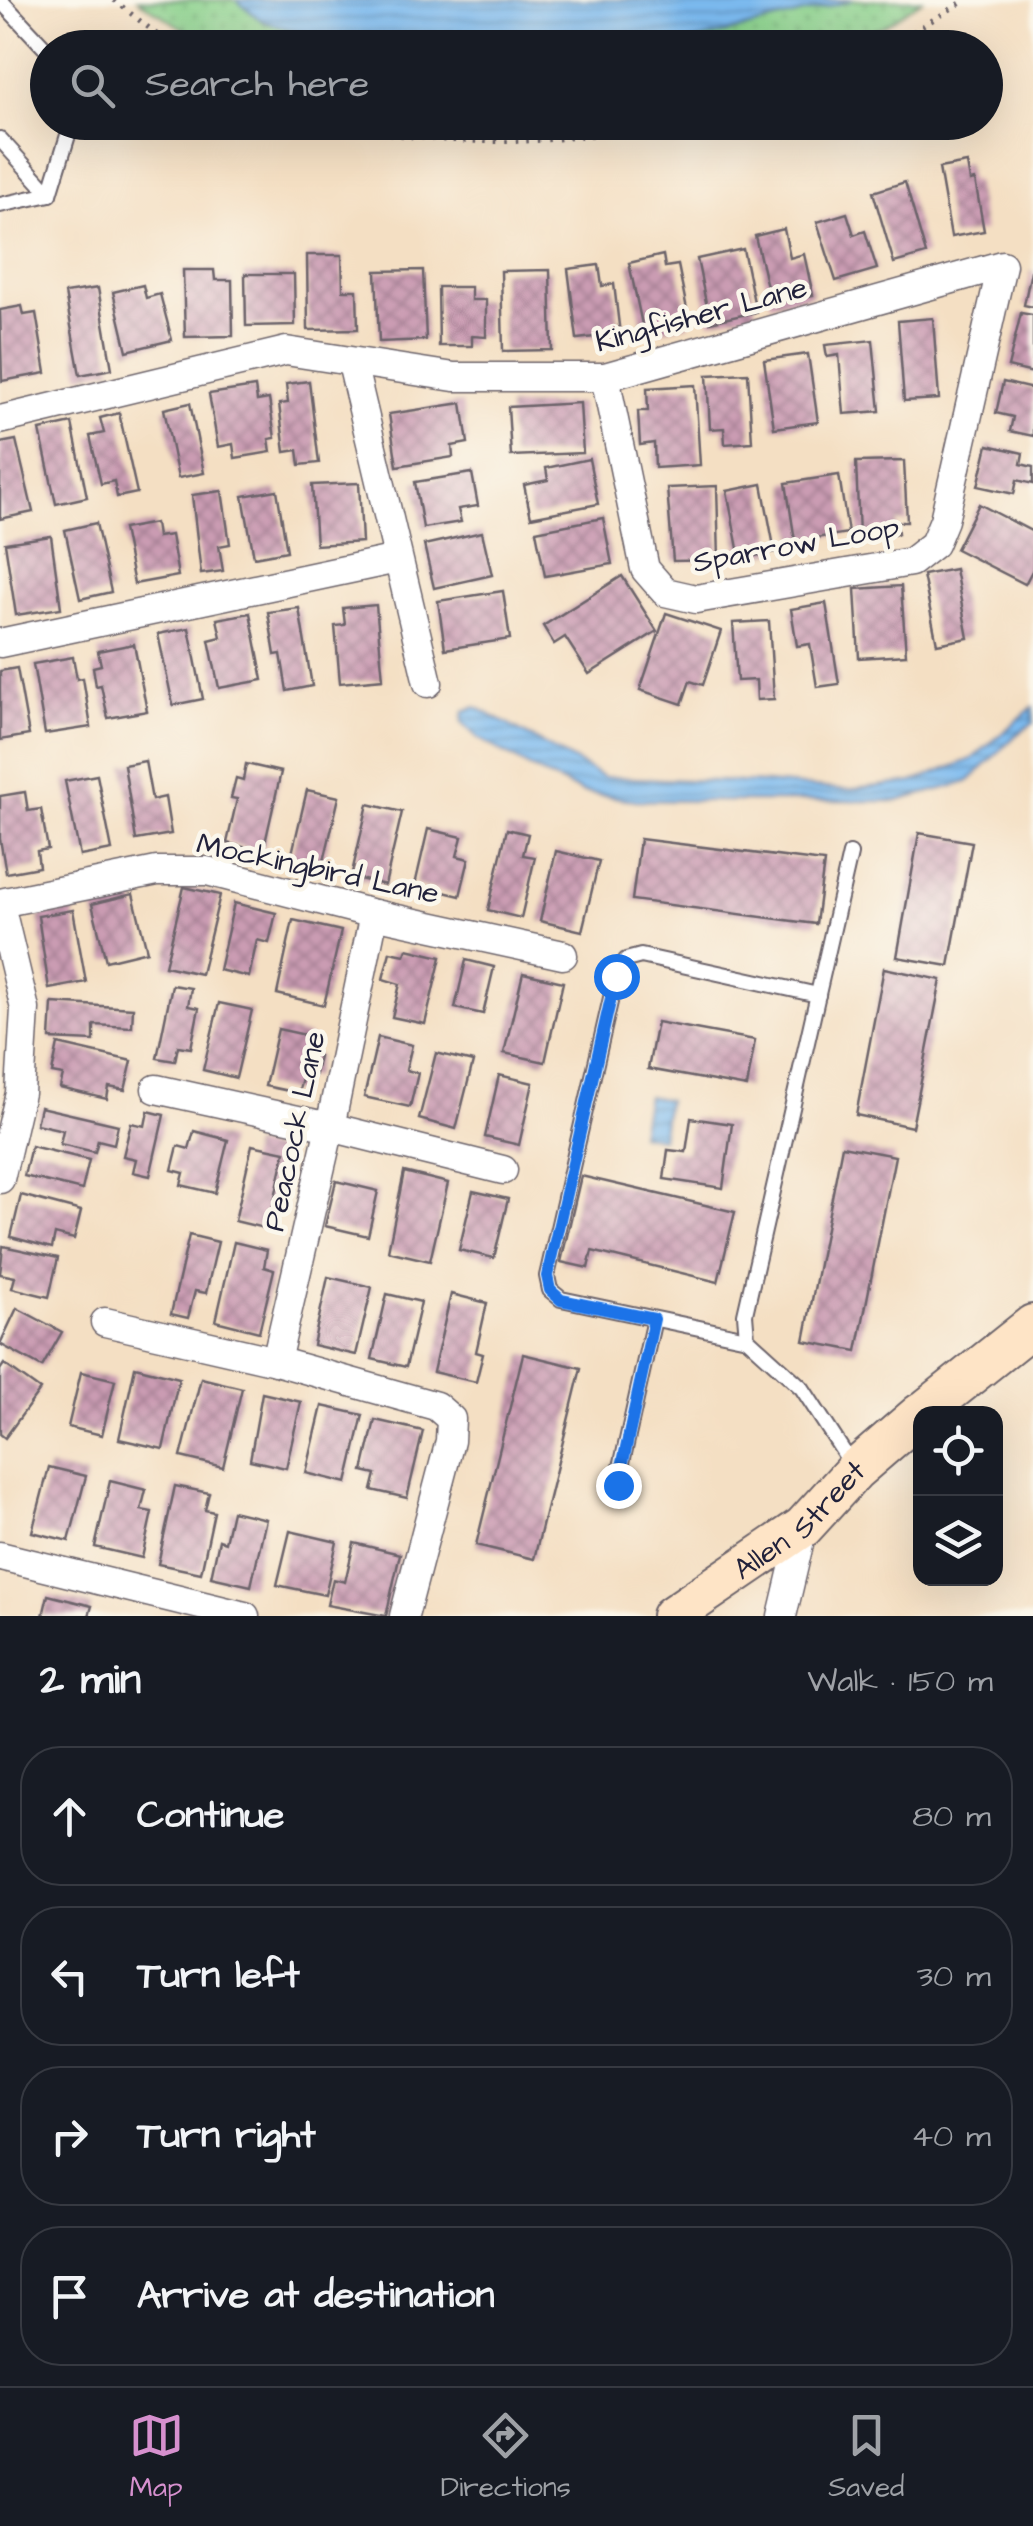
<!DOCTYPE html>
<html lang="en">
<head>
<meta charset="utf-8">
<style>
  :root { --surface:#171b24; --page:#20242c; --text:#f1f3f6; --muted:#9ea1a6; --line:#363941; --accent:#d690ce }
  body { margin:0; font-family:"Architects Daughter",sans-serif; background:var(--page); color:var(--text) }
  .controls { position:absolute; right:30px; bottom:30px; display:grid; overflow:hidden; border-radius:20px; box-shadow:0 10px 40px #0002 }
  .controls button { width:90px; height:90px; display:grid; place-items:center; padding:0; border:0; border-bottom:2px solid var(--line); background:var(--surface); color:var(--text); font:50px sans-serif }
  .stop { position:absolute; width:30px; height:30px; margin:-22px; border:8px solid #1a73e8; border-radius:50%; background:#fff }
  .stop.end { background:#1a73e8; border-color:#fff; box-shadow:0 2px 10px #0008 }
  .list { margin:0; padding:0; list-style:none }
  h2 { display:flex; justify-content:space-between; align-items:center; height:130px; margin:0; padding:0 40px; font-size:42px }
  h2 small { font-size:32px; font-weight:400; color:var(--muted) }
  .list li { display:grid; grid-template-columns:65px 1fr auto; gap:30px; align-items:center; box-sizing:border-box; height:140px; margin:0 20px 20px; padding:0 20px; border:2px solid var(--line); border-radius:40px }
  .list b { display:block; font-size:38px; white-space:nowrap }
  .list em { font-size:32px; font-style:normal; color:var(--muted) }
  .icon { flex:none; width:55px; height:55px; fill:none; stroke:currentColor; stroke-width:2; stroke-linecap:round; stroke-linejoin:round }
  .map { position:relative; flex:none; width:1033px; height:1616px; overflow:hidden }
  .search { position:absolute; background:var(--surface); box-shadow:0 10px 40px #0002; left:30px; right:30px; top:30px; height:110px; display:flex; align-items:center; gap:25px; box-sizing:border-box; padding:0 35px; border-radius:55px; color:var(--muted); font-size:38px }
  .sheet { height:770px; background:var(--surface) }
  nav { display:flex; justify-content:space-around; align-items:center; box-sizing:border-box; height:140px; border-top:2px solid var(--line); background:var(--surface); font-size:28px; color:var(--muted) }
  nav a { display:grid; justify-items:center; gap:5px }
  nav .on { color:var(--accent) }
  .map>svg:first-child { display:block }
  .green { fill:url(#green-dots); stroke:#567a64; stroke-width:2.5 }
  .water { fill:url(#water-rules); stroke:#4e6e95; stroke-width:2.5 }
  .building { fill:url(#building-cross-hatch) }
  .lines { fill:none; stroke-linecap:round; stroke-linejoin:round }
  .lane-casing { stroke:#6c646b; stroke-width:18 }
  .street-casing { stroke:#6c646b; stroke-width:31 }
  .secondary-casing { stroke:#6c646b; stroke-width:44 }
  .path { stroke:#6c646b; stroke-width:5; stroke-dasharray:2.5 8; stroke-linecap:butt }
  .lane { stroke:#fff; stroke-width:14 }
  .street { stroke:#fff; stroke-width:28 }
  .secondary { stroke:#fee4c6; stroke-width:40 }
  .route { stroke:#1a73e8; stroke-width:12 }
  .labels { text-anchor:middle; stroke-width:9; stroke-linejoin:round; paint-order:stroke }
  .street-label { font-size:30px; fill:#22223b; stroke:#fbf7ec }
</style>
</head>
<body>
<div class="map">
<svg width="1033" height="1616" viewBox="0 0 1033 1616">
  <defs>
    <pattern id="green-dots" width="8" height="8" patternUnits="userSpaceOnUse" patternTransform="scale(2.5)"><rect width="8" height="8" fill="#8ad18c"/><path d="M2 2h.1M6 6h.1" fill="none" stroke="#77b37a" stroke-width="1.8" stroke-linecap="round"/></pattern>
    <pattern id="water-rules" width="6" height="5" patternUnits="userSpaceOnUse" patternTransform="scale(2.5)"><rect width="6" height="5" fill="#7bbaef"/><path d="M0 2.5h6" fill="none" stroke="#6497c3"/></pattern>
    <pattern id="building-cross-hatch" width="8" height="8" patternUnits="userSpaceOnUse" patternTransform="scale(2.5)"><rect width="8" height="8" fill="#cb9cb3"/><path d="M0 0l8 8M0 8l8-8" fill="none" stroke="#a47f93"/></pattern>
  </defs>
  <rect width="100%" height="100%" fill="#fbf7ec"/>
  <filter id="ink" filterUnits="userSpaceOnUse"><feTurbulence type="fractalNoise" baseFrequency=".01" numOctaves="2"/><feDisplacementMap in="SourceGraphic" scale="20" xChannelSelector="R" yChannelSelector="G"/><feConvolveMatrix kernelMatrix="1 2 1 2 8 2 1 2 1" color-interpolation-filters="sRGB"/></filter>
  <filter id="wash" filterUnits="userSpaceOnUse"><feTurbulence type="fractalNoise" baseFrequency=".0048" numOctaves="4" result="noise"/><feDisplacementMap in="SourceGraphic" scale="40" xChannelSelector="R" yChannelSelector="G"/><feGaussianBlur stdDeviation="2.25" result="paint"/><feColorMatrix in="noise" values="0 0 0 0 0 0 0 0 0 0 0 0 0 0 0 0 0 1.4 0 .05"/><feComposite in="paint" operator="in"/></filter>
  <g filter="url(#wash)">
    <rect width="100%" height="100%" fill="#f4dfc3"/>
    <!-- green -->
    <g class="green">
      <path d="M138,0H236L263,21L347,47H212Z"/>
      <path d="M853,0H922L884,26L821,47L668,48Z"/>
    </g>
    <!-- water -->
    <g class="water">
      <path d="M236,0H853L668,48L347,47L262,21Z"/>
      <path d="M476,707L603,777L764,783L847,790L913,782L972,759L1033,707V723L1016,735L968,782L897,801H723L634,800L582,792L540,773L478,738L462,722L464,711Z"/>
      <path d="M647,1096L667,1100L661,1138L640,1134Z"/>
    </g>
    <g id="blocks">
      <!-- building -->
      <g class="building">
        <path d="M967,163L970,181L975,180L984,231L951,237L939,168Z"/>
        <path d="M905,182L926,254L894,263L873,192Z"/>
        <path d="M847,213L854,235L865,231L877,269L836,281L817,222Z"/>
        <path d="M784,229L790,258L804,254L813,295L771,304L755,236Z"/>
        <path d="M743,249L756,312L710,322L697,259Z"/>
        <path d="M307,255H342L343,290H357L358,329L308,330Z"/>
        <path d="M663,255L665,267L678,265L690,324L644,334L629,263Z"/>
        <path d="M599,265L602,286L614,284L620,334L577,339L568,269Z"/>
        <path d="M183,270H214L215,280H232L233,336L185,337Z"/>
        <path d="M423,270L426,340L379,342L376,271Z"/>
        <path d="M550,270L552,350L503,351L501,271Z"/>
        <path d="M1031,271H1033V307L1024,305Z"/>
        <path d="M245,274H294L295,325L246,326Z"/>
        <path d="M143,285L146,298L160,294L172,340L127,351L113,292Z"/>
        <path d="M438,287H471V300H486V337L472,336V346H439Z"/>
        <path d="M98,288L112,369L80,375L65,293Z"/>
        <path d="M22,306L24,315L36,313L46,373L2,381L0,310Z"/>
        <path d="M1021,313L1033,315V373L1008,367Z"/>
        <path d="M933,318L939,399L904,401L898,321Z"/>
        <path d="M873,340L880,411L844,414L839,355L827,357L825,345Z"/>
        <path d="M808,354L818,422L774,428L764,360Z"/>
        <path d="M748,373L752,442L725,444L724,428L710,429L707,375Z"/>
        <path d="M309,381L319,463L300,465L298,450L285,452L279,404L288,403L286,384Z"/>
        <path d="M1003,382L1033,389V436L1010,431L1013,417L996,413Z"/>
        <path d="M695,385L700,465L655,468L654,443L640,445L638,411H648L647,388Z"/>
        <path d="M255,387L257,401L269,399L275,438L269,439L271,452L235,458L233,444L218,447L209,394Z"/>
        <path d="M190,403L204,473L178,478L164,409Z"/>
        <path d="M462,403L468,443L452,446L453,457L397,466L389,414Z"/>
        <path d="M580,403L583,453L511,456L508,407Z"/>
        <path d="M119,413L137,493L117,497L114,481L101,484L90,436L104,433L100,418Z"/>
        <path d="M72,423L87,497L56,504L40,430Z"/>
        <path d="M16,440L33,512L0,519V443Z"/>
        <path d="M988,445L1023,453L1021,464L1033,467V484L1017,480L1014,494L978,486Z"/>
        <path d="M589,459L598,504L531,517L524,485L548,480L546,468Z"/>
        <path d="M904,461L907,522H897L898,534L859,535L856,462Z"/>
        <path d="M472,473L478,506L458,509L461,522L423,528L415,482Z"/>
        <path d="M839,475L848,533L795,541L786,483Z"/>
        <path d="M359,483L362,542L316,545L312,485Z"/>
        <path d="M762,484L775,552L740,559L727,491Z"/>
        <path d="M717,486L719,560L673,561L667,488Z"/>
        <path d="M277,490L287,551L254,557L243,496Z"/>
        <path d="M222,491L230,544L219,546L223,571L201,574L192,495Z"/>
        <path d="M979,504L1033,532V569L1025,584L956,549Z"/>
        <path d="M603,518L612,564L545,576L536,531Z"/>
        <path d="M96,523L111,592L80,599L65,530Z"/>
        <path d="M155,523L157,537L171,535L178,576L134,584L123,529Z"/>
        <path d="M482,532L492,575L434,588L424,545Z"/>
        <path d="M51,536L61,608L16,615L5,543Z"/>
        <path d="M955,569L968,638L937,644L923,575Z"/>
        <path d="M622,576L657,631L589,674L565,637L554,644L543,626Z"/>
        <path d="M901,586L906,655L859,658L855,589Z"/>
        <path d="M503,591L510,639L445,649L438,601Z"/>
        <path d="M826,603L839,684L817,687L810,644L797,646L791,609Z"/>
        <path d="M376,605L383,679L340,683L335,626L345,625L343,608Z"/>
        <path d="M299,608L312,686L287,691L281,654L275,655L268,612Z"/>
        <path d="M250,613L263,680L219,688L209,640L221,637L217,619Z"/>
        <path d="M666,613L721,631L703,685L690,681L682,704L640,690Z"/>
        <path d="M769,621L774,699L757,700L756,680L737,681L733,623Z"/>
        <path d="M189,628L203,699L173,705L158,634Z"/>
        <path d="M134,644L147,711L108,718L101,685L96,686L93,667L101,665L98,651Z"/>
        <path d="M73,657L77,679L83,678L91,727L45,734L33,664Z"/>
        <path d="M17,668L29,735L0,740V671Z"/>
        <path d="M145,761L152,800L165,797L171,834L136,840L124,765Z"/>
        <path d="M246,764L281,772L263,852L227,843L237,799L231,798L236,778L243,780Z"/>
        <path d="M97,775L112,850L80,856L65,781Z"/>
        <path d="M307,790L339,797L322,870L290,862Z"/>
        <path d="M25,792L28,811L41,809L48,849L37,851L39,867L6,873L0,839V796Z"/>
        <path d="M368,804L402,812L385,885L351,877Z"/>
        <path d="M428,829L462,837L457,856L469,859L460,896L415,885Z"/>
        <path d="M507,829L528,834L523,855L535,857L521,918L488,910Z"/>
        <path d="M919,833L972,842L949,966L897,957Z"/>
        <path d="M640,839L824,862L816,924L632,900Z"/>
        <path d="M556,851L599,861L582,931L540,921Z"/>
        <path d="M184,887L220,895L201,974L165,966Z"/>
        <path d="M133,894L147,951L106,961L92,904Z"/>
        <path d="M234,903L276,913L269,943L257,940L249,977L219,970Z"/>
        <path d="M73,910L86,982L49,989L38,916Z"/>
        <path d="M293,920L341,931L324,1005L277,994Z"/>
        <path d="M407,949L441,957L425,1024L392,1017L400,984L383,979L390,952L405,955Z"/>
        <path d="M466,960L494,967L483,1014L455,1008Z"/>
        <path d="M884,968L941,980L912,1127L856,1115Z"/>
        <path d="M523,973L563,982L545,1062L504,1053Z"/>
        <path d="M172,985L191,988L188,1006L199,1008L191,1048L178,1046L175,1061L157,1058Z"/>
        <path d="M52,1003L133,1008L132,1027L94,1025V1041L50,1039Z"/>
        <path d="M219,1003L252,1010L236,1078L203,1070Z"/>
        <path d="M657,1022L755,1040L747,1087L648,1069Z"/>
        <path d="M278,1029L310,1036L306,1053L319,1056L314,1078L303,1075L298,1093L265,1086Z"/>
        <path d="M378,1037L412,1045L406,1070L418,1073L410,1107L364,1097Z"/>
        <path d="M58,1044L132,1061L125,1090L109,1087L107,1099L60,1088L63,1075L52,1073Z"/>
        <path d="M436,1053L473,1062L456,1129L419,1119Z"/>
        <path d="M499,1075L533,1083L519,1145L485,1137Z"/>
        <path d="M40,1107L118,1125L114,1144L98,1140L95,1152L60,1144L63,1130L36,1124Z"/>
        <path d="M148,1111L164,1115L150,1176L133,1172L136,1159L123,1156L131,1123L145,1126Z"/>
        <path d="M691,1118L732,1124L723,1188L664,1179L668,1150L686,1152Z"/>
        <path d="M194,1131L228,1140L215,1193L181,1185L184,1173L172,1170L178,1146L189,1149Z"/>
        <path d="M252,1145L285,1152L268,1229L235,1221Z"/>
        <path d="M31,1146L89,1160L82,1190L24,1176Z"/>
        <path d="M842,1146L895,1156L857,1351L804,1341Z"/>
        <path d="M404,1172L448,1183L430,1261L388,1251Z"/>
        <path d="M581,1176L735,1212L718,1282L592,1251L588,1268L561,1262Z"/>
        <path d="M336,1181L378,1191L368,1236L325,1226Z"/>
        <path d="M473,1191L508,1199L494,1258L459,1250Z"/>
        <path d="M21,1195L81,1211L74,1239L55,1234L52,1248L11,1237Z"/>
        <path d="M189,1235L218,1242L206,1293L195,1291L188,1318L171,1314Z"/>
        <path d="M234,1242L267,1250L264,1267L274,1270L259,1332L216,1321Z"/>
        <path d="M3,1246L58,1258L49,1297L12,1288L15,1277L0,1274Z"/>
        <path d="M328,1277L372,1287L356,1355L313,1345Z"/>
        <path d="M387,1294L421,1302L406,1367L372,1359Z"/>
        <path d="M451,1294L487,1303L476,1352L483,1354L476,1382L433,1372Z"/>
        <path d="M17,1308L62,1332L42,1367L0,1344Z"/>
        <path d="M523,1354L581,1368L534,1559L476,1545Z"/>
        <path d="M4,1364L40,1390L5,1438L0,1434V1370Z"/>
        <path d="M135,1367L179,1378L163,1449L119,1439Z"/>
        <path d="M81,1372L115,1380L102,1435L68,1427Z"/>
        <path d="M201,1378L242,1388L223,1467L181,1457Z"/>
        <path d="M262,1393L301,1402L286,1468L250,1460Z"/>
        <path d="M322,1406L363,1415L347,1483L306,1473Z"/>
        <path d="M375,1420L423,1431L407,1498L372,1490L376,1474L363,1471Z"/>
        <path d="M49,1467L86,1476L69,1541L32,1532Z"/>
        <path d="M110,1481L146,1490L141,1510L152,1512L142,1558L95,1547Z"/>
        <path d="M175,1486L209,1493L205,1510L214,1512L201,1573L158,1564Z"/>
        <path d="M232,1511L266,1519L251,1586L211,1577L219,1540L225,1542Z"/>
        <path d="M290,1531L337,1542L325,1595L277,1585Z"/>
        <path d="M354,1543L400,1554L386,1616L327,1605L333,1579L345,1582Z"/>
        <path d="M48,1595L92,1606L89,1616H43Z"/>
      </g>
    </g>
  </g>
  <g filter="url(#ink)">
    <use href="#blocks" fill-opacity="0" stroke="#6c646b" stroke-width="2.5"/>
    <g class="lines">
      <defs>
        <g id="lane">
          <path d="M0,0L48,51"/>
          <path d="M0,139L50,194L0,205"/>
          <path d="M50,194L72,122"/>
          <path d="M850,854L745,1314L747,1338L802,1388L852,1465"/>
          <path d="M747,1338L561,1299L550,1290L547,1276L616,976L626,960L641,956L818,995"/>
          <path d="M617,1485L654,1319"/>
        </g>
        <g id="street">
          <path d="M352,363L428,683"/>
          <path d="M0,420L286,351L454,377H605L1002,265L944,520L934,544L911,562L696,599L665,592L645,569L605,377"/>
          <path d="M0,643L397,559"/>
          <path d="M0,903L157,871H207L374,914L563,955"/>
          <path d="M0,905L25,1009L20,1093L0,1179"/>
          <path d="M156,1089L330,1127L503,1170"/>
          <path d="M105,1322L276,1361L436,1406L451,1419L450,1441L404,1616"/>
          <path d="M276,1361L330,1127L374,914"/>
          <path d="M0,1556L245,1616"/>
          <path d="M782,1616L803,1527"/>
        </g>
        <g id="secondary">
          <path d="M921,1414L1033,1325"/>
          <path id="s1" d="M672,1616L803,1527L855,1470L920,1414"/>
        </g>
      </defs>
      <!-- lane casing -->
      <use href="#lane" class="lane-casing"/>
      <!-- street casing -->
      <use href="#street" class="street-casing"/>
      <!-- secondary casing -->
      <use href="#secondary" class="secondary-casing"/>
      <!-- path -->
      <g class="path">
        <path d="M114,0L174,48"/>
        <path d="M886,48L966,0"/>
        <path d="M339,122C429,150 573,146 664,122"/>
      </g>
      <!-- lane -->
      <use href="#lane" class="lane"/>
      <!-- street -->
      <use href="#street" class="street"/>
      <!-- secondary -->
      <use href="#secondary" class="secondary"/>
    </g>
  </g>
  <g class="lines" filter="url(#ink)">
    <!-- route -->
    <path class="route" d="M616,976L547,1276L550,1290L561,1300L654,1319L618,1485"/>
  </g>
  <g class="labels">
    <!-- street labels -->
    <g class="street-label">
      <text transform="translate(701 314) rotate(-15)" y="10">Kingfisher Lane</text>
      <text transform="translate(796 544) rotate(-10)" y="10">Sparrow Loop</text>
      <text transform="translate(318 868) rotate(12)" y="10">Mockingbird Lane</text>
      <text transform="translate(294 1131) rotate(-78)" y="10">Peacock Lane</text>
      <text dy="10" stroke="none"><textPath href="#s1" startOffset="160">Allen Street</textPath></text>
    </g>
  </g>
</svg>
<div class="controls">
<button><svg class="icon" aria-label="locate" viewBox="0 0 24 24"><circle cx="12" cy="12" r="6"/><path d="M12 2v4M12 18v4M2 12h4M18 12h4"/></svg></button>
<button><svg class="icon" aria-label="layers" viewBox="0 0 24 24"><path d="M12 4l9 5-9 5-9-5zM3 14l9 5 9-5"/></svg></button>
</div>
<div class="stop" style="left:616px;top:976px"></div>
<div class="stop end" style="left:618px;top:1485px"></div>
<div class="search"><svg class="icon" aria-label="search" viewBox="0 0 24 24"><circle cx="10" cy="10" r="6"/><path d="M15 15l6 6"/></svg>Search here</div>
</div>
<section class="sheet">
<h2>2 min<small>Walk · 150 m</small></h2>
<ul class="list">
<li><svg class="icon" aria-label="ahead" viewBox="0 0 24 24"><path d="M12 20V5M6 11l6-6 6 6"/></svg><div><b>Continue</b></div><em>80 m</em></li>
<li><svg class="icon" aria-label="left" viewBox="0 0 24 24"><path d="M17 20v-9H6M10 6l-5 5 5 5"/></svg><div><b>Turn left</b></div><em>30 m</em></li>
<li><svg class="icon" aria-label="right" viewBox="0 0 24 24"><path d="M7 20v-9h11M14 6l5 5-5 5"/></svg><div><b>Turn right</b></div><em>40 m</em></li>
<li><svg class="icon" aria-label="arrive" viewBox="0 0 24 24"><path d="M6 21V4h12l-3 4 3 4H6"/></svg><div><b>Arrive at destination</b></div></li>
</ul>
</section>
<nav>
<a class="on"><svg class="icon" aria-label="map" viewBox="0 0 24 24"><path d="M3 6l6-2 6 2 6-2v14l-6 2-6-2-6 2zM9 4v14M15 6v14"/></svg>Map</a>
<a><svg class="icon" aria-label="directions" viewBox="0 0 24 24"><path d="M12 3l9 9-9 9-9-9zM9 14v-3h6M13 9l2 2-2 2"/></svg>Directions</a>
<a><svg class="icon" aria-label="saved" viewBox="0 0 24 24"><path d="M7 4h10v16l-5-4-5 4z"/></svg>Saved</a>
</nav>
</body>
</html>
